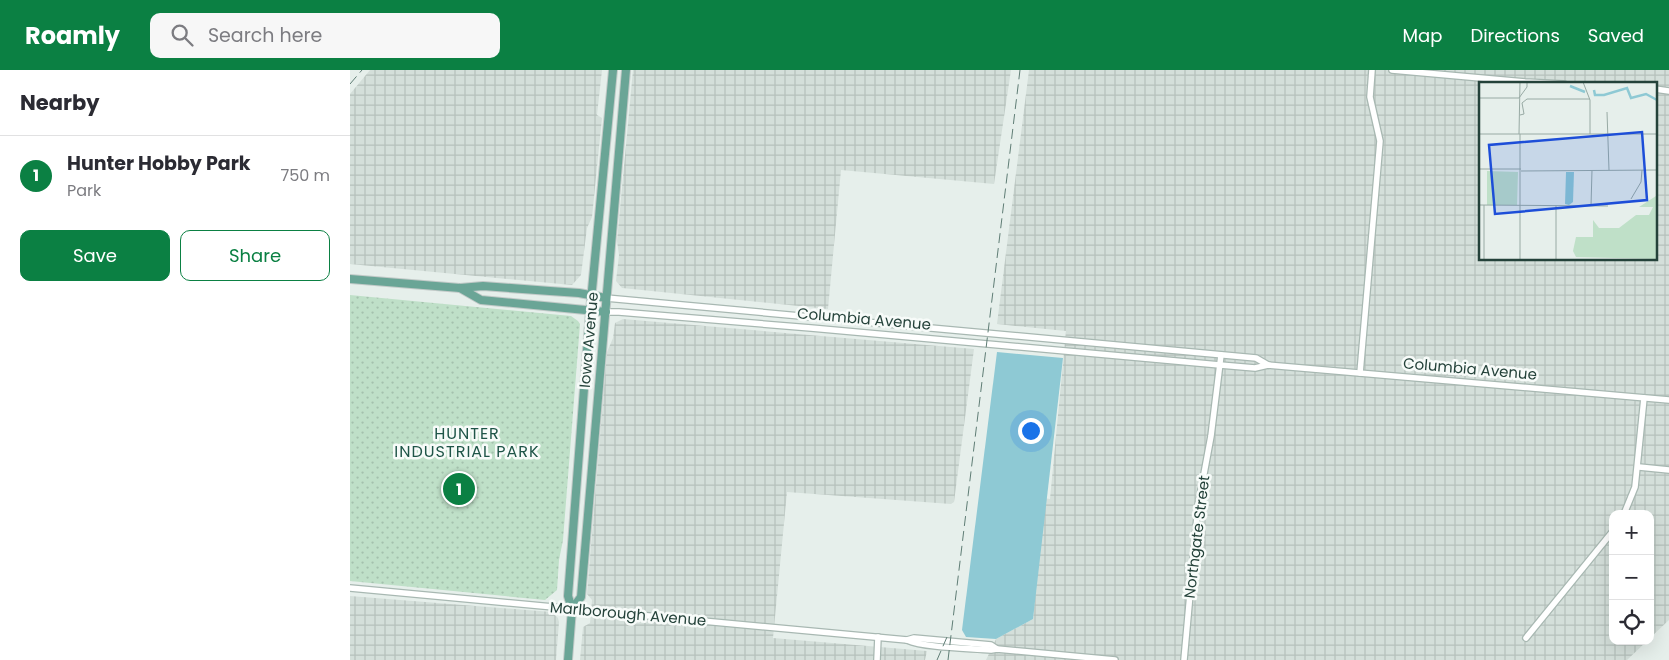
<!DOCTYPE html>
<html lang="en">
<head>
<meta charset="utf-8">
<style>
  :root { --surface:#fff; --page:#f7f7f7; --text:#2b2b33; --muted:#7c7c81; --line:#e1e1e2; --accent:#0b8043 }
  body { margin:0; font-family:Poppins,sans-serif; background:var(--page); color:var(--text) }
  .controls { position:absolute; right:15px; bottom:15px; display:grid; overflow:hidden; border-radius:10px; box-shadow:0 5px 20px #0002 }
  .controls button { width:45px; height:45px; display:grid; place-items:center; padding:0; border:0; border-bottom:1px solid var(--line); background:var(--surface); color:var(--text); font:25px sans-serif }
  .you { position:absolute; left:680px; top:360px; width:18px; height:18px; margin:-12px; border:4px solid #fff; border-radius:50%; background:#1a73e8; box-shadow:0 0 0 8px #1a73e833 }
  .badge { display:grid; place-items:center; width:32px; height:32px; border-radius:50%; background:var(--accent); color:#fff; font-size:16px; font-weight:700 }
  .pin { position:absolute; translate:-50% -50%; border:2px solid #fff; box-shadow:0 1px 5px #0006 }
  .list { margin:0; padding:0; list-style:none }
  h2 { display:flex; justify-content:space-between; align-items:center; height:65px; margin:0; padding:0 20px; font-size:21px }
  h2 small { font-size:16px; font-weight:400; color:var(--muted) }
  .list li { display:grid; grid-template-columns:32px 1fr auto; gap:15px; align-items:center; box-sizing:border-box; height:80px; padding:0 20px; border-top:1px solid var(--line) }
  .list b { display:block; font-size:19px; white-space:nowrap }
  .list p { margin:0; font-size:16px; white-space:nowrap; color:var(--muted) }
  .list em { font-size:16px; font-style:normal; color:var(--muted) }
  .actions { display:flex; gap:10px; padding:15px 20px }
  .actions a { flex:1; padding:11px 0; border:1px solid var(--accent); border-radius:10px; text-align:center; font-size:18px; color:var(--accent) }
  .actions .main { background:var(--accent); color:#fff }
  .icon { flex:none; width:28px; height:28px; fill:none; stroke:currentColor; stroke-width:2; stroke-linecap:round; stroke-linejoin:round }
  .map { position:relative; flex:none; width:1319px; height:590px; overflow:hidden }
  header { display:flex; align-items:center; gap:30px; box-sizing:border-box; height:70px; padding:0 25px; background:var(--accent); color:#fff }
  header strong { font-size:24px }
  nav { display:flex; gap:28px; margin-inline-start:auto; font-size:18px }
  .search { width:350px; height:45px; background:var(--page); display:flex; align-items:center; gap:12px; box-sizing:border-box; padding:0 18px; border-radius:10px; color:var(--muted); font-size:19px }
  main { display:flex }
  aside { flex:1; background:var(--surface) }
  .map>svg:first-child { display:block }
  .industrial { fill:url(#industrial-grid); fill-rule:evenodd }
  .park { fill:url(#park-dots) }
  .water { fill:#8ec9d4 }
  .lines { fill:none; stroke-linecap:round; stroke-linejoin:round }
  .minor-casing { stroke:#a8b8b2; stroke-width:8 }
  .major-casing { stroke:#c2cac8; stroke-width:10 }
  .minor { stroke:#fff; stroke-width:5.5 }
  .major { stroke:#6aa596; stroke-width:8 }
  .rail { stroke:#5f7d75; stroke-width:1; stroke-dasharray:10 5; stroke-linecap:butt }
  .labels { text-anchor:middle; stroke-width:5; stroke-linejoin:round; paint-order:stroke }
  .street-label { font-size:15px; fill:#24423a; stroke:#f7fbf9 }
  .neighbourhood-label { font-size:16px; letter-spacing:1px; fill:#1f5548; stroke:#f7fbf9 }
  .inset-river { fill:none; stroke:#8ec9d4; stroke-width:2.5 }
  .inset-road { fill:none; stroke:#98aaa4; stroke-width:1 }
  .view { fill:#1d4ed8; fill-opacity:0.15; stroke:#1d4ed8; stroke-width:2.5 }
  .inset-edge { fill:none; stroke:#24423a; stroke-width:2.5 }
</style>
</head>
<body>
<header>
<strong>Roamly</strong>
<div class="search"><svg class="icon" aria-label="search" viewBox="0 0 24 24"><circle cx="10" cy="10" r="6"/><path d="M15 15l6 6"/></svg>Search here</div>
<nav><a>Map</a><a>Directions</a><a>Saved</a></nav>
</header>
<main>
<aside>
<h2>Nearby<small></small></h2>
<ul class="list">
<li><span class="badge">1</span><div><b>Hunter Hobby Park</b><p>Park</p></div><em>750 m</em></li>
</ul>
<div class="actions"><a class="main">Save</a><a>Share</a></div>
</aside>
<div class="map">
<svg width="1319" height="590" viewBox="0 0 1319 590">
  <defs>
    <pattern id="industrial-grid" width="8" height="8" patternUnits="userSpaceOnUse" patternTransform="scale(1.25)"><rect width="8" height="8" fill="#d4dfda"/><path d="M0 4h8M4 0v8" fill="none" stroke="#b6c1bc"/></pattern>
    <pattern id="park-dots" width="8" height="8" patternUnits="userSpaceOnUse" patternTransform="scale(1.25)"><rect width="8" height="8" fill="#bfe0c8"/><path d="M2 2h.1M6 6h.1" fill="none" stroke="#a4c1ad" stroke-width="1.8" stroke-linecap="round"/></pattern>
  </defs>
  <rect width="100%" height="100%" fill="#e6efeb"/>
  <!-- industrial -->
  <g class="industrial">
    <path d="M20,0H252L247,45L252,48L242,147L237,158L231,205L222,215L0,194V24Z"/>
    <path d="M283,0H661L644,114L491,100L478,239L272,218L266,211L269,185L267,171Z"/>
    <path d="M679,0H1319V550L1300,568V444H1263V571H1297L1277,590H636L646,569L683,549L694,428L700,429L716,261L647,254ZM1130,14H1305V189H1130Z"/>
    <path d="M273,249L624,279L604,432L601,434L437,422L423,568L577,581L575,590H230L233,557L240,553L242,530L237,524L257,282L263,268L265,253Z"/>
    <path d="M0,526L202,542L208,548L209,552L206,590H0Z"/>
  </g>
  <!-- park -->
  <path class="park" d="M0,225L221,246L228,251L230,254L213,470L209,490L207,520L195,530L0,511Z"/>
  <!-- water -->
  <path class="water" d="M647,282L713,288L683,549L646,569L616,567L612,560Z"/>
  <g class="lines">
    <defs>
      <g id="minor">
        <path d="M1042,0L1175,12L1214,14"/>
        <path d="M1305,19L1319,21"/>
        <path d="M256,228L906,288L918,295"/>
        <path d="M256,242H269L461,258L870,295L905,298L918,295L1319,330"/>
        <path d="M1010,303L1030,71L1020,27L1022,0"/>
        <path d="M1289,397L1319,400"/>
        <path d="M1274,444L1285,417L1294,328"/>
        <path d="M0,518L557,570C575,578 619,578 641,580L647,579L765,590"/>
        <path d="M1176,568L1263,461"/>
        <path d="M557,570L564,568L641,575L647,579"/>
        <path d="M527,590L528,567"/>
        <path d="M834,590L848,436L861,366L871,285"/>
      </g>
      <g id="major">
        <path d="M0,209L110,218L133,216L200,221L229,223L256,228"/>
        <path d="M110,218L131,230L256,242"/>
        <path d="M222,539L231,527L276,0"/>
        <path d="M218,590L222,539L218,526L240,241L263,0"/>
      </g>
    </defs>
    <!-- minor casing -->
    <use href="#minor" class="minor-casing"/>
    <!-- major casing -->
    <use href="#major" class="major-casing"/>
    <!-- minor -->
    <use href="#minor" class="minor"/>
    <!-- major -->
    <use href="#major" class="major"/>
    <!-- rail -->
    <g class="rail">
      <path d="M0,14L12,0"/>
      <path d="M587,590L597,567"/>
      <path d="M598,590L670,0"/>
    </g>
  </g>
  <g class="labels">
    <!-- street labels -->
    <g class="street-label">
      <text transform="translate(514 249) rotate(5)" y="5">Columbia Avenue</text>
      <text transform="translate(239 270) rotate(-85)" y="5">Iowa Avenue</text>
      <text transform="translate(1120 299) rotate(5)" y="5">Columbia Avenue</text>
      <text transform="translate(847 467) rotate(-83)" y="5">Northgate Street</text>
      <text transform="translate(278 544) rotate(5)" y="5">Marlborough Avenue</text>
    </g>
    <!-- neighbourhood labels -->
    <g class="neighbourhood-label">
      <text x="117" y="369">HUNTER<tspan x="117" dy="18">INDUSTRIAL PARK</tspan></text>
    </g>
  </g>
  <!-- overview -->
  <g transform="translate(1129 12)">
    <rect width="178" height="178" fill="#e6efeb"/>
    <path d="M8,89L39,90L38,123H8ZM177,114V177L97,175L94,169L97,155H114V138L120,146H140L157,133H170L174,125H160Z" fill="#bfe0c8"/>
    <path d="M87,90H95L94,120L90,123L86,122Z" fill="#8ec9d4"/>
    <path class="inset-river" d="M91,4L106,10M115,8L116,13H125L148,6L152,16L167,12L178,18"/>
    <path class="inset-road" d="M104,0L111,18V52M0,16H40L48,5V0M128,30L130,88M41,33L45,32L43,21L48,17H111M0,52H178M40,52L41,0M41,52V177M0,87H42M42,89L178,88M152,117L162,100L163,88M0,123L129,124M112,124L113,88M5,177V123M77,177V124"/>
    <path class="view" d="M163,50L168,118L16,132L10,63Z"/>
    <rect width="178" height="178" class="inset-edge"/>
  </g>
</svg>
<div class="controls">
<button>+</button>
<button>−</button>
<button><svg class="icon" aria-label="locate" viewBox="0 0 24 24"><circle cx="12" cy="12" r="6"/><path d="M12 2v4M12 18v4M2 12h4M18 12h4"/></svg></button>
</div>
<div class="you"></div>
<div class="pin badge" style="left:109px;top:419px">1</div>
</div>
</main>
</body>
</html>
